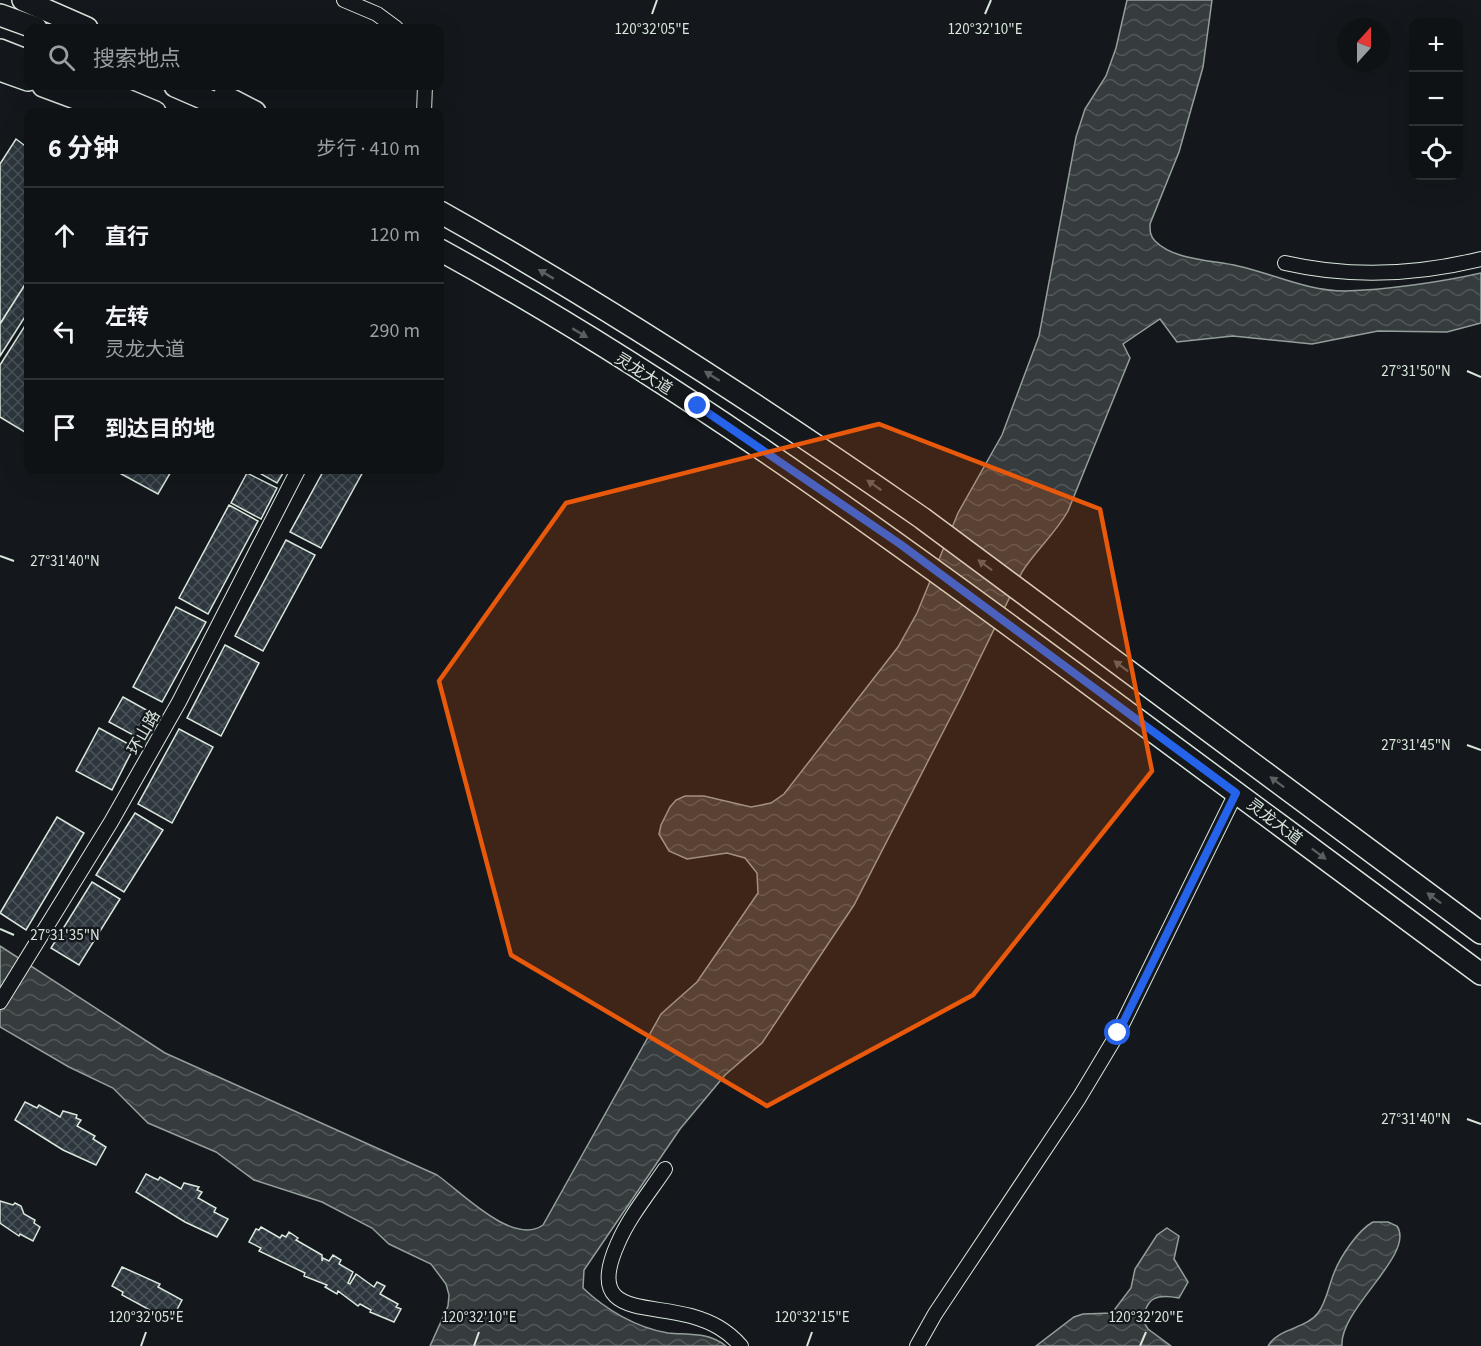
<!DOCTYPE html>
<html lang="zh">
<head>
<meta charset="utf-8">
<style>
  :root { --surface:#0f1215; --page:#1d2022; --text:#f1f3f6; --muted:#9b9ea0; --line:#2f3234 }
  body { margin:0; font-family:"Source Sans 3","Noto Sans SC",sans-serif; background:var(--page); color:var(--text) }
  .controls { position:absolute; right:18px; top:18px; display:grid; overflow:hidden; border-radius:12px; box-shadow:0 6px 24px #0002 }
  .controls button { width:54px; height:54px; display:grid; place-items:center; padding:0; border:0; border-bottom:2px solid var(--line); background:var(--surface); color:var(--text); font:30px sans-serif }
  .compass { position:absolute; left:1337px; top:18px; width:54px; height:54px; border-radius:50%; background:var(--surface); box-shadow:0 6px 24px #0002; rotate:21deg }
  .stop { position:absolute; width:18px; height:18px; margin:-14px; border:4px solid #2563eb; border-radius:50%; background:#fff }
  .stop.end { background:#2563eb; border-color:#fff; box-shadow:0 2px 6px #0008 }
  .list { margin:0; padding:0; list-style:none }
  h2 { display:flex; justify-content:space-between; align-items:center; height:78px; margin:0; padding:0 24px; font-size:26px }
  h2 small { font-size:20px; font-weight:400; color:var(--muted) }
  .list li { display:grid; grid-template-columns:39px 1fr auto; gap:18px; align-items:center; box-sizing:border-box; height:96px; padding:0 24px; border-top:2px solid var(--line) }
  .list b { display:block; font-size:22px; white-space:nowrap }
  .list p { margin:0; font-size:20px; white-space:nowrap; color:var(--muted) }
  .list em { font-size:20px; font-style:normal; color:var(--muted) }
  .icon { flex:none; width:33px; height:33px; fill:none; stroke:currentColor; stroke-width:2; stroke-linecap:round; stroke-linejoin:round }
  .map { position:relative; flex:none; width:1481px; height:1346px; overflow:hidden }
  .search { position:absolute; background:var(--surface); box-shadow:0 6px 24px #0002; left:24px; top:24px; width:420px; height:66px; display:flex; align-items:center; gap:15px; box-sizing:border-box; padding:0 21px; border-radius:12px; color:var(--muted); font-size:22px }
  .panel { position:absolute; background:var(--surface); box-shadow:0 6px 24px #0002; left:24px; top:108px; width:420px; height:366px; border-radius:12px }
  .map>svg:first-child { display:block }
  .water { fill:url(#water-waves); stroke:#939e99; stroke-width:1.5 }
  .building { fill:url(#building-cross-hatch); stroke:#d8e6dc; stroke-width:1.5 }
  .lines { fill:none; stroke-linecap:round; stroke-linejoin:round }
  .street-casing { stroke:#d8e6dc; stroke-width:16 }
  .primary-casing { stroke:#d8e6dc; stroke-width:24 }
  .street { stroke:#14181c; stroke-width:14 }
  .primary { stroke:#14181c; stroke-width:21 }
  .oneway { fill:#59605f }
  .route { stroke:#2563eb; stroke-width:8 }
  .marked { fill:#e8590c; fill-opacity:0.2; stroke:#e8590c; stroke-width:4.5; stroke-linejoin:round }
  .ticks { fill:none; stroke:#d8e6dc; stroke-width:2 }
  .labels { text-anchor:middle; stroke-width:4.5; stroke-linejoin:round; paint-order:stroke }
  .street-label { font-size:16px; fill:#d8e6dc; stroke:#14181c }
  .ticks-label { font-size:15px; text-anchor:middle; fill:#d8e6dc; stroke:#14181c; stroke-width:4.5; stroke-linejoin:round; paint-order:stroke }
</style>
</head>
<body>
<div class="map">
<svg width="1481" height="1346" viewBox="0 0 1481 1346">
  <defs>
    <pattern id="water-waves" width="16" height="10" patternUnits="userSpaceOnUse" patternTransform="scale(1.5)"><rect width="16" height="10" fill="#363b3e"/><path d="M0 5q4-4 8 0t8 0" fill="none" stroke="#525759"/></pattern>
    <pattern id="building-cross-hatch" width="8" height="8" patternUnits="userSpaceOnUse" patternTransform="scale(1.5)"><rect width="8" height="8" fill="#2c363c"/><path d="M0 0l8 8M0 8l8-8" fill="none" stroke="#4a5358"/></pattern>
  </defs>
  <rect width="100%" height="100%" fill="#14181c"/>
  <!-- water -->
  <g class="water">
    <path d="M1127,0H1212L1203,67L1179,152L1150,224C1150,231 1150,236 1155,241C1175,261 1213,260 1238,266C1274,274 1307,291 1345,291C1384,290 1442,282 1481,273V323L1447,332L1378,331L1312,344L1233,336L1177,342L1160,319L1123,344L1130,358L1068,511C1055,534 1036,550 1022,572L961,697L854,905L762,1043L725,1075L680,1129L584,1270L583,1288C606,1310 637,1328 668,1333C690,1335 708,1332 726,1346H430L448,1306L449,1295L446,1284L431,1264L389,1244L372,1228L322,1202L254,1180L216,1152L148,1123L113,1088L69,1067L0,1027V946L165,1053L437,1175C459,1190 513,1247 543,1225L661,1014L697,982L758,893L757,873L745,858L727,853L687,859L669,851L659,834L661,825L670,807L676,800L685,796H704L751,807L771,803L784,794L898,647L917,613L958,513L1002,435L1039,336L1076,137L1085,109L1106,76L1116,48Z"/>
    <path d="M1373,1222H1388L1397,1226C1416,1254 1339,1309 1342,1346H1268C1278,1328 1306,1329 1318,1313C1326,1303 1329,1285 1334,1273C1340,1257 1358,1230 1373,1222Z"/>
    <path d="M1167,1228L1179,1236L1174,1259L1188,1282L1179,1298C1158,1294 1146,1296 1143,1321L1148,1329L1171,1346H1036L1074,1317L1083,1314L1112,1313L1131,1288L1135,1269L1157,1235Z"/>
  </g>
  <!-- building -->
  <g class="building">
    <path d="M16,139L28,148V280L0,324V164Z"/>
    <path d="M28,280V312L0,356V324Z"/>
    <path d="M28,321V434L0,417V365Z"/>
    <path d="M114,470H172L158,494Z"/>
    <path d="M254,470H285L277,483Z"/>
    <path d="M324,470H364L321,548L290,532Z"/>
    <path d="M247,473L277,488L261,519L231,503Z"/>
    <path d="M229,505L258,521L208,614L179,598Z"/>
    <path d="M286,540L315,555L263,651L235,636Z"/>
    <path d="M176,607L206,622L162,702L133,687Z"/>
    <path d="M225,645L259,663L221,736L187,718Z"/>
    <path d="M123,697L159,717L146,742L109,722Z"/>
    <path d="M99,728L134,747L112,790L76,771Z"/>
    <path d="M179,729L213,747L172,823L138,804Z"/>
    <path d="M135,813L163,830L124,892L96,875Z"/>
    <path d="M57,817L84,833L26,930L0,913Z"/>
    <path d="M92,882L120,899L79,965L51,948Z"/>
    <path d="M25,1102L37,1108L39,1105L60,1117L63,1111L77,1115L76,1118L81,1120L77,1126L95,1136L93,1139L106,1147L96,1165L63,1150L15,1120Z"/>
    <path d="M146,1174L158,1180L160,1177L181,1189L184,1183L199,1187L197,1190L202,1192L198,1198L216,1208L214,1212L228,1219L217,1237L185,1222L136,1192Z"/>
    <path d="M0,1201L13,1205L15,1203L21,1206L24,1214L35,1220L34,1223L40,1227L33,1241L20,1234L19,1236L0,1223Z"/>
    <path d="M261,1227L280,1238L282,1235L286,1237L289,1232L298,1238L296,1240L322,1255V1261L323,1258L329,1261L333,1255L341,1260L339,1264L353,1272L348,1283L350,1284L356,1274L374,1287L377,1282L385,1286L380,1294L398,1304L396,1307L401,1309L394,1322L370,1312L371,1310L360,1304L358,1306L338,1291L337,1294L325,1287L327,1285L304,1276L305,1273L259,1251L261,1248L249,1242L256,1229L259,1230Z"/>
    <path d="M122,1267L160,1284L158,1287L182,1300L172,1319L158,1311L157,1314L122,1295L123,1292L112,1286Z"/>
  </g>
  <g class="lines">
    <defs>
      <g id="street">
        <path d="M344,0L377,14L396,28"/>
        <path d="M424,112L425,86"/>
        <path d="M1285,263C1350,278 1416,275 1481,259"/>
        <path d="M0,1002L111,822L179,702L298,470"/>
        <path d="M665,1169C649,1193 629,1217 618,1243C585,1316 644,1303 691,1316C712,1322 727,1330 741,1346"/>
        <path d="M917,1346L935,1314L1079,1098L1118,1033L1236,793"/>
      </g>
      <g id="primary">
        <path d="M23,0L87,28"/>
        <path d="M0,15L36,28"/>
        <path d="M0,50L28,61"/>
        <path d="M0,70L28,80"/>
        <path d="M43,86L113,112"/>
        <path d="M93,86L155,112"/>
        <path d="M175,86L235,112"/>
        <path d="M224,96L255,112"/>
        <path d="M440,212C606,305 765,409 922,518L1481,933"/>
        <path d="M440,250C666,374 874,525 1081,678C1214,777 1348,875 1481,974"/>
      </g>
    </defs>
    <!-- street casing -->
    <use href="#street" class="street-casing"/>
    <!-- primary casing -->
    <use href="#primary" class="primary-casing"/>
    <!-- street -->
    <use href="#street" class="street"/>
    <!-- primary -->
    <use href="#primary" class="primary"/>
  </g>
  <!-- one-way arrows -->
  <defs><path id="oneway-solid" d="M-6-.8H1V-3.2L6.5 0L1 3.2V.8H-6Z" transform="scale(1.5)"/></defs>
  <g class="oneway">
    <use href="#oneway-solid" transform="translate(546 274) rotate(-149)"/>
    <use href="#oneway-solid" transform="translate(580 333) rotate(31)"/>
    <use href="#oneway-solid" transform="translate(712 376) rotate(-148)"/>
    <use href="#oneway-solid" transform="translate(874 485) rotate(-145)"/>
    <use href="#oneway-solid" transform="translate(985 565) rotate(-143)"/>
    <use href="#oneway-solid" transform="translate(1121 666) rotate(-143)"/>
    <use href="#oneway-solid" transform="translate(1277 782) rotate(-143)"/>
    <use href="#oneway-solid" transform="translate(1319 854) rotate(37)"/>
    <use href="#oneway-solid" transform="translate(1434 898) rotate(-143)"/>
  </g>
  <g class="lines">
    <!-- route -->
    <path class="route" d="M698,406L900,544L1236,793L1118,1033"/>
  </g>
  <!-- marked area -->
  <path class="marked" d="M879,424L1100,509L1152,771L973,995L767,1106L511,955L439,681L566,503Z"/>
  <!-- ticks -->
  <path class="ticks" d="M652,14L657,0M985,14L991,0M1467,371L1481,377M0,556L14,561M1467,745L1481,750M0,929L14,935M1467,1119L1481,1124M141,1346L146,1332M474,1346L479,1332M807,1346L812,1332M1140,1346L1146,1332"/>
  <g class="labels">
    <!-- street labels -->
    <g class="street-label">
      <text transform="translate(644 373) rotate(32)" y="6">灵龙大道</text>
      <text transform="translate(143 732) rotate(-60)" y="6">环山路</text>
      <text transform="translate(1275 821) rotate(37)" y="6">灵龙大道</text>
    </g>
  </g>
  <g class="ticks-label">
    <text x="652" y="34">120°32'05"E</text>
    <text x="985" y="34">120°32'10"E</text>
    <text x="1416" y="376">27°31'50"N</text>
    <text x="65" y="566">27°31'40"N</text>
    <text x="1416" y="750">27°31'45"N</text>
    <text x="65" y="940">27°31'35"N</text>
    <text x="1416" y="1124">27°31'40"N</text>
    <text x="146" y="1322">120°32'05"E</text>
    <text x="479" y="1322">120°32'10"E</text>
    <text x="812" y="1322">120°32'15"E</text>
    <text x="1146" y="1322">120°32'20"E</text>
  </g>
</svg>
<div class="controls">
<button>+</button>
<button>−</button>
<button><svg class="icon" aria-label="locate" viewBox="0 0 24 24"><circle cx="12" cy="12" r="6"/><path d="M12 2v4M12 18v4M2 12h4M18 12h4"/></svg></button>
</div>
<svg class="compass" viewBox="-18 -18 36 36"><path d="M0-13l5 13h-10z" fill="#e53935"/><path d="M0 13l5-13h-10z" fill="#9b9ea0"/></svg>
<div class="stop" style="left:1118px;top:1033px"></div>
<div class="stop end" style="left:698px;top:406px"></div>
<div class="search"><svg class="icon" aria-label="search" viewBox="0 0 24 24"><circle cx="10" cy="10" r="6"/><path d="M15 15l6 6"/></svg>搜索地点</div>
<section class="panel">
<h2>6 分钟<small>步行 · 410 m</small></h2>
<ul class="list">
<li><svg class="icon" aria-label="ahead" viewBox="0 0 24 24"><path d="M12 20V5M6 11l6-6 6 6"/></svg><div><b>直行</b></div><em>120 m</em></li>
<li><svg class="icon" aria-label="left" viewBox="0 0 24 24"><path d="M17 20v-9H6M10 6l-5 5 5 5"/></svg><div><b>左转</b><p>灵龙大道</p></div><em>290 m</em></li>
<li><svg class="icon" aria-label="arrive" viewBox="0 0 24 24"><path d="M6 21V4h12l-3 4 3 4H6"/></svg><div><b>到达目的地</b></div></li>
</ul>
</section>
</div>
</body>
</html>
